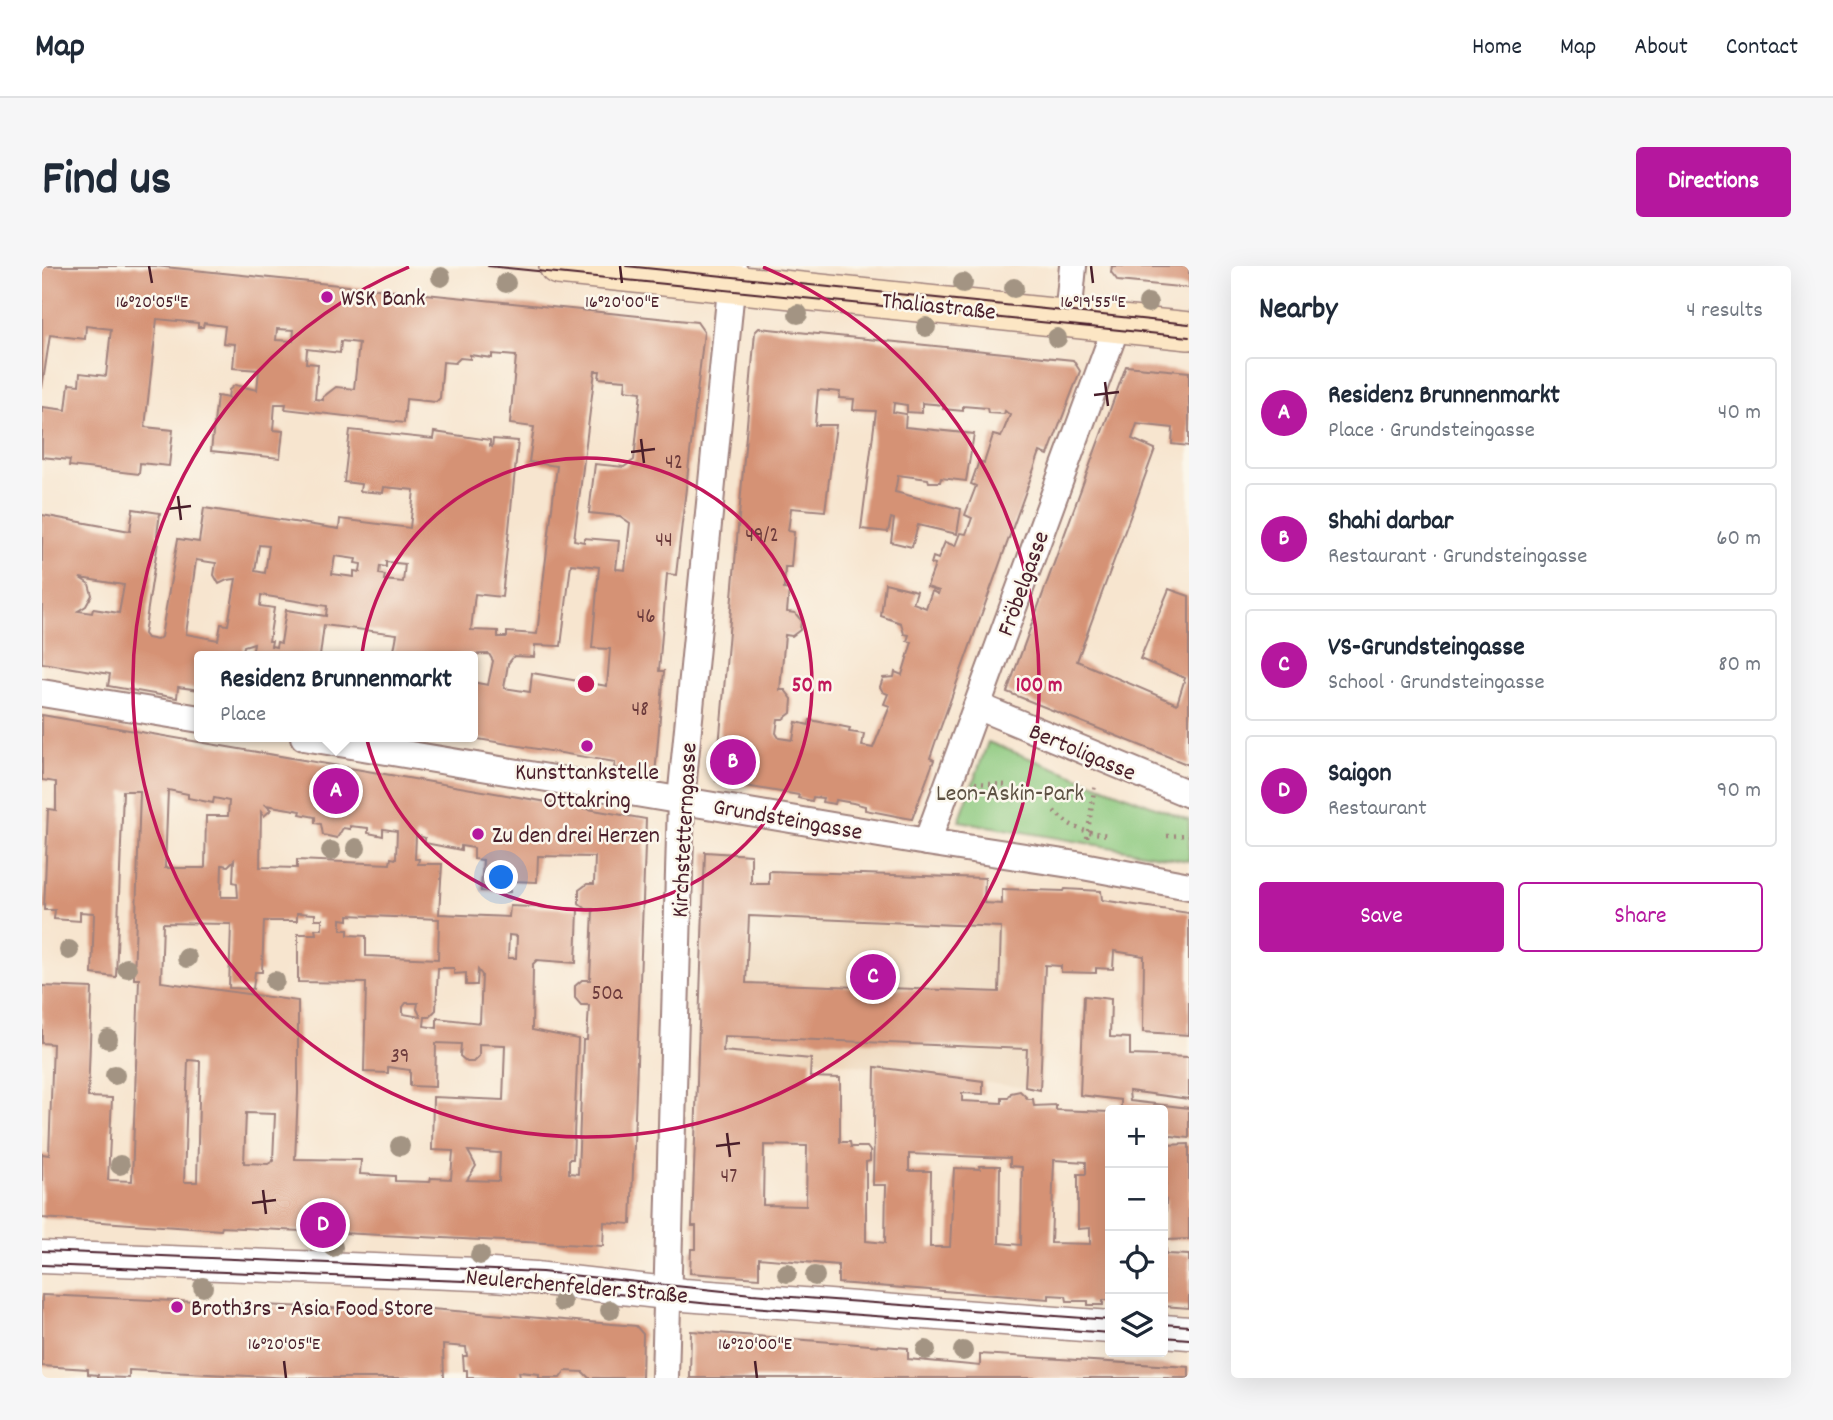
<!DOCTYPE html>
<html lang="en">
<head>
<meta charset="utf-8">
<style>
  :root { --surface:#fff; --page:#f6f6f7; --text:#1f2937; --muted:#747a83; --line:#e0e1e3; --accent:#b5179e }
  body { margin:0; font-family:Dekko,sans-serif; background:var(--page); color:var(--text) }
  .controls { position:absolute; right:21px; bottom:21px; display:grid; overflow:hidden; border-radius:7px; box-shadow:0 7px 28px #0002 }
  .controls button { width:63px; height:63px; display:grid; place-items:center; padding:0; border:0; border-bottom:2px solid var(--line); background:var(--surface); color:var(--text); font:35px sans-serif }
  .you { position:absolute; left:460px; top:612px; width:24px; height:24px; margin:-18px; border:5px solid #fff; border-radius:50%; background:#1a73e8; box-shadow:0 0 0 10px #1a73e833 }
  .badge { display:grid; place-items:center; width:46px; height:46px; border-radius:50%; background:var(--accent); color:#fff; font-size:23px; font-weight:700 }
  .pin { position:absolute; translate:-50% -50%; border:4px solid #fff; box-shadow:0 2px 7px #0006 }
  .popup { position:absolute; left:152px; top:385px; width:284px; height:91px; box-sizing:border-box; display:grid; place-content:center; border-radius:7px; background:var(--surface); filter:drop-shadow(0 2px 5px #0005); font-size:23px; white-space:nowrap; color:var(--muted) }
  .popup b { font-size:26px; color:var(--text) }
  .popup::after { content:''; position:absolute; left:50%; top:100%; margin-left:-14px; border:14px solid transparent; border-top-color:var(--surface) }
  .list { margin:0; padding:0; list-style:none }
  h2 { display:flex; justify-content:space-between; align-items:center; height:91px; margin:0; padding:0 28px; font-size:30px }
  h2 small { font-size:23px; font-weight:400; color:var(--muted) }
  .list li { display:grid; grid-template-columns:46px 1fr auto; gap:21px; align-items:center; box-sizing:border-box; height:112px; margin:0 14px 14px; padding:0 14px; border:2px solid var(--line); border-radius:7px }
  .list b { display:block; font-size:26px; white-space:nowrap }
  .list p { margin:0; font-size:23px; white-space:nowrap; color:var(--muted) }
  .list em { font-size:23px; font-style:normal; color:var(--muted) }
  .actions { display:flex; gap:14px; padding:21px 28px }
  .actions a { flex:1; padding:16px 0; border:2px solid var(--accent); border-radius:7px; text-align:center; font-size:24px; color:var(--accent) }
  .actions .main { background:var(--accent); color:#fff }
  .icon { flex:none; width:38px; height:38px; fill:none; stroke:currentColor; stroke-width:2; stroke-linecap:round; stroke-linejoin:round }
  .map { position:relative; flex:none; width:1147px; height:1112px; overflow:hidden; border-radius:7px }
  header { display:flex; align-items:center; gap:42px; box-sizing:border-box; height:98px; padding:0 35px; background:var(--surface); border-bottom:2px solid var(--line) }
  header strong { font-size:33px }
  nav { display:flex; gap:38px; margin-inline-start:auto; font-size:24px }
  .intro { display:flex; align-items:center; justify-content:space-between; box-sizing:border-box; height:168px; padding:0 42px }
  h1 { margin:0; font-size:49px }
  .button { padding:18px 32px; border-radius:7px; background:var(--accent); color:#fff; font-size:24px; font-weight:700 }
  main { display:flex; gap:42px; padding:0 42px }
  aside { flex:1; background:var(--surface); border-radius:7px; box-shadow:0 7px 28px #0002 }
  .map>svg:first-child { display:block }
  .built { fill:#eed7bb }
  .green { fill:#8dc97f; stroke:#6c7455; stroke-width:2 }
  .building { fill:#d59274; fill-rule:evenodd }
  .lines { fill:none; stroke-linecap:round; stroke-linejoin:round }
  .minor-casing { stroke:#a0827d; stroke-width:30 }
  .tertiary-casing { stroke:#a0827d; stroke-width:35 }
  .secondary-casing { stroke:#a0827d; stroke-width:40 }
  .path { stroke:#a0827d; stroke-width:4.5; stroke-dasharray:2 5; stroke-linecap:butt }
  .minor { stroke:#fff; stroke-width:26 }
  .tertiary { stroke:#fff; stroke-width:32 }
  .secondary { stroke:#fce6c4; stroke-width:37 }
  .tram { stroke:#4a1f2b; stroke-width:2 }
  .tree { fill:#a39483 }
  .ticks { fill:none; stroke:#4a1f2b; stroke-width:2.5 }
  .ring { fill:none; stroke:#c2185b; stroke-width:3.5 }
  .poi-dot { fill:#b5179e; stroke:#fbf7ec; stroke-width:2.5 }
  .labels { text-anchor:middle; stroke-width:5; stroke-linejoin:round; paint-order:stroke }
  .number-label { font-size:21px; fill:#6d3c3d }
  .poi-label { font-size:24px; fill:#4a1f2b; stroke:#fbf7ec; text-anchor:start }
  .street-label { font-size:24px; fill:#4a1f2b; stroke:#fbf7ec }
  .park-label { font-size:24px; fill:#5e5244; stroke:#fbf7ec }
  .ticks-label { font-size:18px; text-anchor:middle; fill:#4a1f2b; stroke:#fbf7ec; stroke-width:5; stroke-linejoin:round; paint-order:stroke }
  .centre { fill:#c2185b; stroke:#fbf7ec; stroke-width:3.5 }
  .ring-label { font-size:21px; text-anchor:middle; font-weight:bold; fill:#c2185b; stroke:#fbf7ec; stroke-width:5; stroke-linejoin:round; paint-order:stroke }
</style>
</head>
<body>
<header>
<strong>Map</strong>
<nav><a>Home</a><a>Map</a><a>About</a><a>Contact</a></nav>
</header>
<div class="intro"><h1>Find us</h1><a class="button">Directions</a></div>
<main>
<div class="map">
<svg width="1147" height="1112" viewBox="0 0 1147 1112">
  <rect width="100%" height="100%" fill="#fbf7ec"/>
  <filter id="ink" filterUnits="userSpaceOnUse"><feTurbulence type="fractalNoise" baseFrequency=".0143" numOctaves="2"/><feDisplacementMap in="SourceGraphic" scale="14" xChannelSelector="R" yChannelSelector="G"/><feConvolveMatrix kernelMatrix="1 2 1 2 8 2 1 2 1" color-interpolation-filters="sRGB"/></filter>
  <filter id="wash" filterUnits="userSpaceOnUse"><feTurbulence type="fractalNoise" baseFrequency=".00686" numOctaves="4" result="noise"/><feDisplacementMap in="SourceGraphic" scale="28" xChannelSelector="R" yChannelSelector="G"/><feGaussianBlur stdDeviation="1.57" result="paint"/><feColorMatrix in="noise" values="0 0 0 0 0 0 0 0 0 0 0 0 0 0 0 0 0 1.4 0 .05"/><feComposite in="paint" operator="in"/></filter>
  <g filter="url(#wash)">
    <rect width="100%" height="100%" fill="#f7e5cf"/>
    <!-- built -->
    <path class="built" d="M663,586L709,589L710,618H727V605L943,612L942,637L960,638L1006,625L998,824L769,793L656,783Z"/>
    <!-- green -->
    <path class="green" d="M946,476L1147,554V595L917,555Z"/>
    <g id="blocks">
      <!-- building -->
      <g class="building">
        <path d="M0,0H113L655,56L662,66L634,309L625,308L617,405H622L613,509L572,502L573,496L430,472V416L446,419L451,395L447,388L351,390L355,368L282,359L278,390H210L212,377L202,380L200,390H158V424L136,421L135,432L66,420L68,408L0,397V249L88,265L91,243L118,247L115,269H117L102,368L105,372L115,374L119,371L136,273L157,276L162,242L297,263L298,253L368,262L372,224L342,221L341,227L318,225L319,218L302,216L308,164L391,173L392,166L448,174V180L450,181L451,173L476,175L460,331L433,328L429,364L456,365V371H465V366L495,368L515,200L487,196L492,161L468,158L474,90L450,88V92L428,89V93L418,92L413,97L401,96L398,132L394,136L364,133L362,157L243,143L244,138H233L231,164L241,165L238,192L169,185L175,130L186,132L187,124L193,119L215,124L217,104L191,102L193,78L181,77L183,60L162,57L161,61H156V57L115,53L103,161L131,164L127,200L98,197L97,208L27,200L28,194L0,191V141L24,144L27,118L37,119L38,107L64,110L69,63L44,60L43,73L8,69L0,122ZM235,63L252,64L251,75L234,74ZM299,75L317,77L312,123L294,121L281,131V134L273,133L276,98L264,97L265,83L298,87ZM553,105H558L557,112L584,114L583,124L599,126L592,194L582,201L553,198L547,247L578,250L588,257L583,304L574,303L577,275L542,272V276L532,274ZM217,279L227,280L223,307L213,305ZM293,290L314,293L313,297L319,298L318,306L312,305V311L290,308ZM154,294L174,297L172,309L177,318L185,314L194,313L186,359L179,358L176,374L144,368ZM344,296L363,298L361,316L342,314L343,309L337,308L338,300L344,301ZM529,298L557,301L550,382L568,383L565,420L490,407L488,426L462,422L466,398L472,390L492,391L493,379L519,380ZM38,312L82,319L77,347L51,343L50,347L36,345L44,340L50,329L47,318ZM219,329L285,340L284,350L244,344L239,377L235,376L234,381L229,380L230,375H227L232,342L218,340Z"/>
        <path d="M1070,0H1147V22L1076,15L1069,6Z"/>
        <path d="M717,62L1031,94L1038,105L1006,189L998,186L893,477L888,492L892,494L870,553L823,544V540L811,537L794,534L793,538L780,536L781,532L771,531L770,535L756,532L757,529L674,515L713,66ZM776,124L798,126L797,132L812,133L811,144L834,145L819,263L846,266L849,252L852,253L849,276L870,281L876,259L915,268L919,243L853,226L856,209L886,213L887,216H898L899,212L924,215L932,168L863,161L864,148L851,146L852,137L865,139V146L880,147V137L902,139L901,143L921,145V140L945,142L946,147L962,148L963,145L968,149L959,171L951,169L942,197L937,195L929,218L934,220L923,249L930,252L924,268L918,267L913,280L903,276L896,293L891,291L889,298L893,299L885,321L897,325L896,328L890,325L884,342L871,337L875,325L843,317L839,350L859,357L862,368L867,369L865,375L870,376L860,409L853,406L852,411L841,412L838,421L841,426L846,428L842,438L848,440L831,482L820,480L822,468L807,466L808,462L768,454L767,459L754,456L751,474L737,472L734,467L736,453H741L749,447L750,433L743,424H738L743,369L750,370L758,364L759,354L753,347L745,346L747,324L742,323L743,301H749L752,266L746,265L749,242L783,245L794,159H773Z"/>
        <path d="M1084,100L1147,106V180L1130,178L1131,162L1095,158L1090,173L1113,183L1035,395L1135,438L1143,412L1098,393L1127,323L1147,330V499L965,426Z"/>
        <path d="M0,449L604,553L589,958L562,956L561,980L180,961L179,964L0,952V888L7,889L11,778L0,777V720L50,722L46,831L70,832L66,914L90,915L97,713H92L98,525H81L74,711L50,708L52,647L38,646V655L12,653L13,644H2L6,543L14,544V516L0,514ZM126,524L146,528V532L171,537L172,532L187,535L186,550H164L163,602H123ZM224,539L259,545L258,548L273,551V557L279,558L281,569L295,572L301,562L308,563V560L326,562V567L341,570V563L355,565L354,593L349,592L348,598L255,594V602L218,601L219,546L222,550L229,544ZM374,569L383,572V577L419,584V580L432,582V593L441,594L439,625L468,626L469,615L495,616L496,590L553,591L552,618H545L537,624V637L544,643H551L548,714H540L533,720V732L539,739H547L545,774H541L536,908L527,907V893H531L536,773L490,764L491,698L495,694L534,697L536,643L468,640L467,651L397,648L400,598H376L377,593H373ZM192,594L191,616L195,617L196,631H179L180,599L186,600ZM255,647L273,648V653H280V663H273L274,668H256V716L324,717L322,806L346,807V801L368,804V820L393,821L394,777L419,778L418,790L425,796H431L437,790V778L463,779L461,834L391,831L390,884L411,885L409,913L389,912L388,916L353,915V910L318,908L319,894L253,893L256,827V735L119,716L121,657L189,658L187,722L211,723L213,706H220L222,655H255ZM306,649L397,653L396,693L324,690V670L306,669V664H299V653L306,654ZM467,669L475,670L474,692H466ZM396,702H412V708L424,707V719H435L436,704L440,709L438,757L395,752V762L382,760L383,751H387L394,744ZM364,737H376L375,743L379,751L361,748V741ZM146,794L158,795L155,916H142ZM204,847L233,848L231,895L226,898L202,897ZM426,885L458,887L457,915L425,914L434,900Z"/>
        <path d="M663,586L709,589V618H727V605L943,612L942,637L960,638V623L1022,625L1023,623L1059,625L1060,634L1147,647V769L1101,766L1102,690L1072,685L1071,703L1054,702V707L1019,706V700L1003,699L998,824L983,821L985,783L682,770L681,785L769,793L768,811L798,812V876H808L809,881H825L828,885V895L824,896V975L843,977L844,919H831L833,801L941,815V828L920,827V835L960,837V832H966L969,827L978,825L986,833H991L992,840L1014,839V844L1068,846V1034H1061V1039H1046V1035H1025L1024,1030L1007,1029V1033L796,1017V999L717,992V1012L648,1007L649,983H654V960H650ZM707,650L959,661L957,726L704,717ZM722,879L765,880L764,940L721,939ZM867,888L968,892V900L980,901L979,979L957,977L958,900H937L938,903L912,902L908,981H888L889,905H867ZM1012,894L1044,896V908H1036V963L1048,962V978L1009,977Z"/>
        <path d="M1042,730L1069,733L1068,771L1088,772V789L1147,791V833L1087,825L1088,835L1147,842V872L1121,869V844H1079V834L1038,829Z"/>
        <path d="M1147,878V973L1124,974V934L1121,935V918H1124L1123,879Z"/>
        <path d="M1121,982L1124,983V988L1147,989V1042L1121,1040Z"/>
        <path d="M0,1029L378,1046V1042L594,1060L601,1068L600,1112H547L541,1106L523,1105L518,1112H497V1108L477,1106L478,1112H425V1104H422L421,1090H425L424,1081L401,1079L402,1112H249L87,1104V1112L56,1111V1109L46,1108V1103L0,1100Z"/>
        <path d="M649,1065L866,1082V1093L938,1100V1088L1147,1101V1112H648Z"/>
      </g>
    </g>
  </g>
  <g filter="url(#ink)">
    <use href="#blocks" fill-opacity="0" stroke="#a0827d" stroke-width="2"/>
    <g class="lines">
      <defs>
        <g id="minor">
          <path d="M1026,52L1031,0"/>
          <path d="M0,427L158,453"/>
          <path d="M935,440L1147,528"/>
          <path d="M262,471L885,576L1041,600L1147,620"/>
          <path d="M885,576L1075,58"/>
          <path d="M623,1112L639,534L691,2"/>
        </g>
        <g id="tertiary">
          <path d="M0,991L435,1008L493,1012L642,1029L1068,1061"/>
          <path d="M1121,1065L1147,1067"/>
        </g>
        <path id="secondary" d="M516,0L1147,65"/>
      </defs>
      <!-- minor casing -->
      <use href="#minor" class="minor-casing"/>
      <!-- tertiary casing -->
      <use href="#tertiary" class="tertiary-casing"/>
      <!-- secondary casing -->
      <use href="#secondary" class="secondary-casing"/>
      <!-- path -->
      <g class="path">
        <path d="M933,517L965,519"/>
        <path d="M1012,545C1028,562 1044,567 1068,569"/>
        <path d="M1125,570L1147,569"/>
        <path d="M1045,572L1053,518"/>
      </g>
      <!-- minor -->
      <use href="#minor" class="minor"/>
      <!-- tertiary -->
      <use href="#tertiary" class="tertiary"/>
      <!-- secondary -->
      <use href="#secondary" class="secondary"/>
      <!-- tram -->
      <g class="tram">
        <path d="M446,0L1147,71"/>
        <path d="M584,0L1147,58"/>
        <path d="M0,985L500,1006L710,1028L1068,1054"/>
        <path d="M0,999L475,1017L668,1038L1068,1067"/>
        <path d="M1121,1058L1147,1060"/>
        <path d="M1121,1071L1147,1073"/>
      </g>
    </g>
    <!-- trees -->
    <g class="tree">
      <circle cx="399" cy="11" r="10"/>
      <circle cx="464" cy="17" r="10"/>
      <circle cx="921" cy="17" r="10"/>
      <circle cx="972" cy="22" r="10"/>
      <circle cx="1106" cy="37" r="10"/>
      <circle cx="756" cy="48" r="10"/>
      <circle cx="884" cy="61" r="10"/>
      <circle cx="1015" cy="72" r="10"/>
      <circle cx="314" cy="582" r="10"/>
      <circle cx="289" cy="585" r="10"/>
      <circle cx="27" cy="684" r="10"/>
      <circle cx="145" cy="692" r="10"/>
      <circle cx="85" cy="702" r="10"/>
      <circle cx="233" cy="715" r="10"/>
      <circle cx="66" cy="773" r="10"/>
      <circle cx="73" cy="809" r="10"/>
      <circle cx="358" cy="880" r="10"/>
      <circle cx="78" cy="899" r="10"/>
      <circle cx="291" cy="981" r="10"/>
      <circle cx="438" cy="989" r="10"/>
      <circle cx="745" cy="1007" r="10"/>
      <circle cx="773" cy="1010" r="10"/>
      <circle cx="161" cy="1021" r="10"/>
      <circle cx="520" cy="1036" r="10"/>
      <circle cx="568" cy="1044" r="10"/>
      <circle cx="884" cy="1084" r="10"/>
      <circle cx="921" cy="1085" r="10"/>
    </g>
  </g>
  <!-- ticks -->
  <path class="ticks" d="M107,0L110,17M578,0L580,17M1049,0L1051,17M1063,116L1066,140M1052,129L1077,126M599,173L602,197M589,186L613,183M136,230L139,254M125,243L149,240M685,867L688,891M674,880L698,877M221,924L224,948M210,937L234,934M242,1095L244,1112M713,1095L715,1112"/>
  <!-- distance rings -->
  <g class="ring">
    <circle cx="544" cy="418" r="226"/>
    <path d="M721 1A453 453 0 1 1 367 1"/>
  </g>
  <!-- markers -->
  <g class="poi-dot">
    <circle cx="285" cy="31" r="7"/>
    <circle cx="545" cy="480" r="7"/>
    <circle cx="436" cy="568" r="7"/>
    <circle cx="135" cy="1041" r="7"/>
  </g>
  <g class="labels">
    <!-- number labels -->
    <g class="number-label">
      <text x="632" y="202">42</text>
      <text x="720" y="275">49/2</text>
      <text x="622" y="280">44</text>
      <text x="604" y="356">46</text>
      <text x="598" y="449">48</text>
      <text x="565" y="733">50a</text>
      <text x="358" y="796">39</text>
      <text x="687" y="916">47</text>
    </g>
    <!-- poi labels -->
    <g class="poi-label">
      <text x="299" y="39">WSK Bank</text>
      <text x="545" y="513" text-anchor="middle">Kunsttankstelle<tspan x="545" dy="28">Ottakring</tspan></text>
      <text x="450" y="576">Zu den drei Herzen</text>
      <text x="149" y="1049">Broth3rs - Asia Food Store</text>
    </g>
    <!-- street labels -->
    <g class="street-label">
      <text transform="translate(897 39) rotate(6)" y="8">Thaliastraße</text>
      <text transform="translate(980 317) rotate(-70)" y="8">Fröbelgasse</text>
      <text transform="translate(1041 485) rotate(23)" y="8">Bertoligasse</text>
      <text transform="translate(746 552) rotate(10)" y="8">Grundsteingasse</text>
      <text transform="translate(641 564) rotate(-87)" y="8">Kirchstetterngasse</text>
      <text transform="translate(535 1019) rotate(5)" y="8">Neulerchenfelder Straße</text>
    </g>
    <!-- park labels -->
    <g class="park-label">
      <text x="968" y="534">Leon-Askin-Park</text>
    </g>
  </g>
  <g class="ticks-label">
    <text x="110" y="41">16°20'05"E</text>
    <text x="580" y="41">16°20'00"E</text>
    <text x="1051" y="41">16°19'55"E</text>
    <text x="242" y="1083">16°20'05"E</text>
    <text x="713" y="1083">16°20'00"E</text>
  </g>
  <circle cx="544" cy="418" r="10" class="centre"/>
  <g class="ring-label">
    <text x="770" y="425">50 m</text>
    <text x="997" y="425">100 m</text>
  </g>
</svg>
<div class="controls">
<button>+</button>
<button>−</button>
<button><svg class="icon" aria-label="locate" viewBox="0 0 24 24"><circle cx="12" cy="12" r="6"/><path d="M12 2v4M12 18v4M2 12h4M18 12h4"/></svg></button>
<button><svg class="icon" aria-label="layers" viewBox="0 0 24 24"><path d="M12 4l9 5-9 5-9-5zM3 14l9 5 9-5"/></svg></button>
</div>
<div class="you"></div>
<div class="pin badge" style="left:294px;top:525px">A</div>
<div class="popup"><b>Residenz Brunnenmarkt</b>Place</div>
<div class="pin badge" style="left:691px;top:496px">B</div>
<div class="pin badge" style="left:831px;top:711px">C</div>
<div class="pin badge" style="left:281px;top:959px">D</div>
</div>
<aside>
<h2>Nearby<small>4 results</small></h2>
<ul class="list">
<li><span class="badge">A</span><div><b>Residenz Brunnenmarkt</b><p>Place · Grundsteingasse</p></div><em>40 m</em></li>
<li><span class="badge">B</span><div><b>Shahi darbar</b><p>Restaurant · Grundsteingasse</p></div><em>60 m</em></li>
<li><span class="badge">C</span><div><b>VS-Grundsteingasse</b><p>School · Grundsteingasse</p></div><em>80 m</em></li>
<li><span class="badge">D</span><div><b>Saigon</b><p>Restaurant</p></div><em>90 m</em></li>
</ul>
<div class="actions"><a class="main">Save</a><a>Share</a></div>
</aside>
</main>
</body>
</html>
